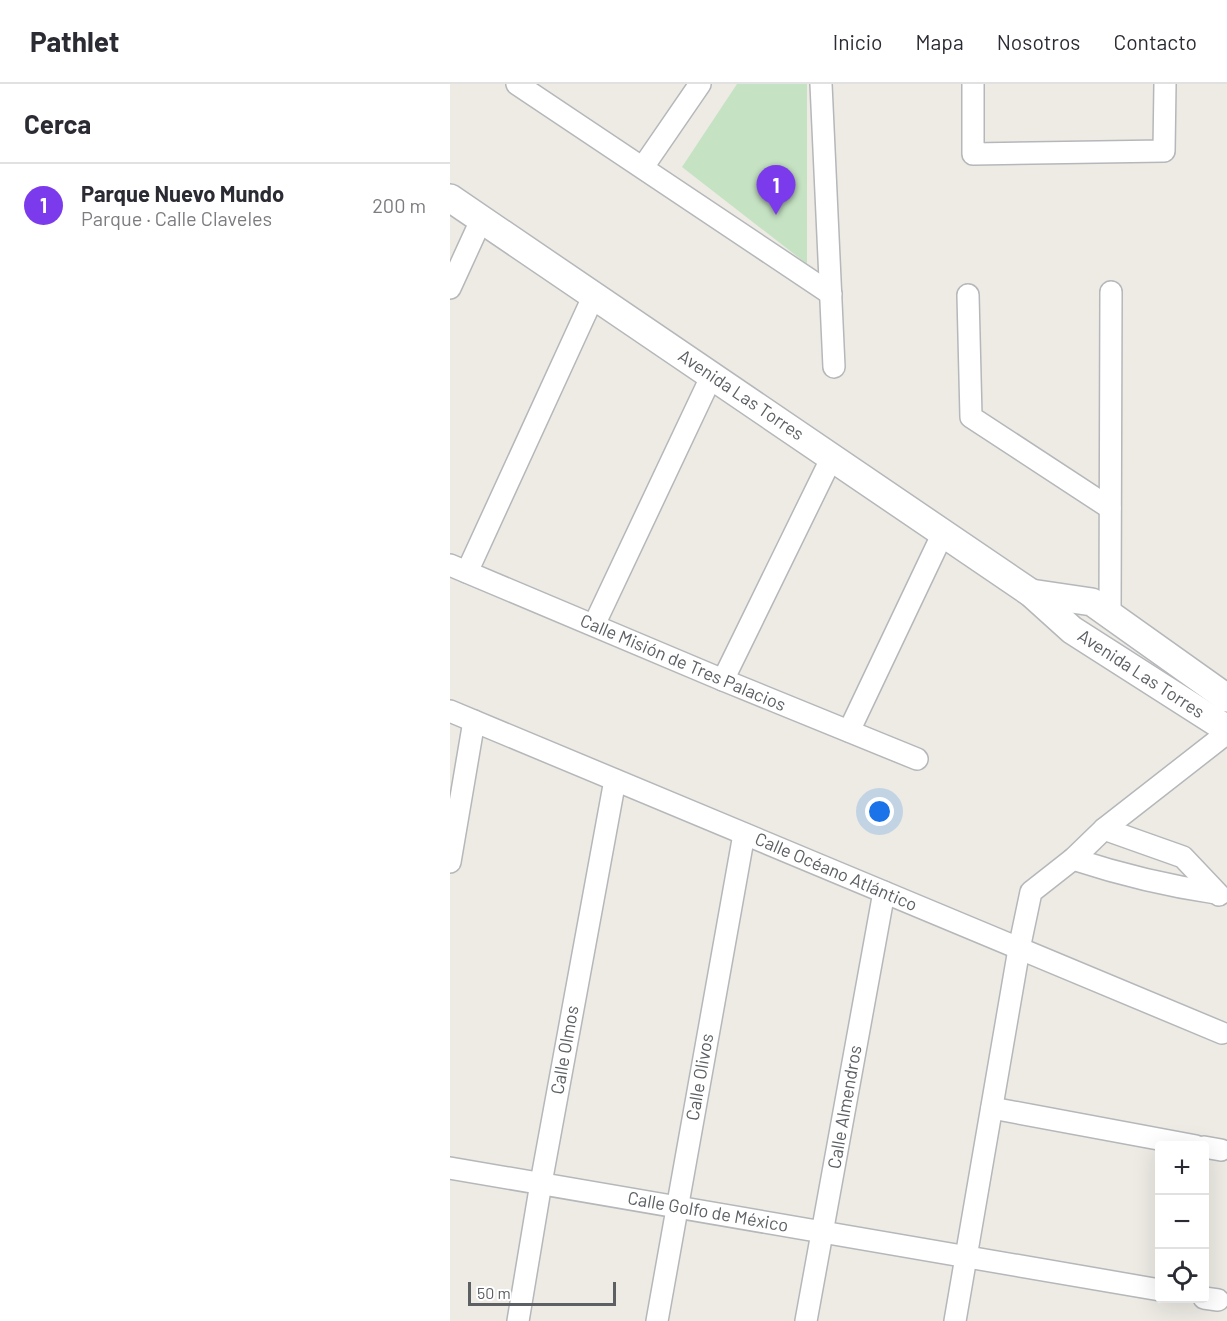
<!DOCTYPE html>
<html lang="es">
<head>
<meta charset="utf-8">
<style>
  :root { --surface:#fff; --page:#f7f7f7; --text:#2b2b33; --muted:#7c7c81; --line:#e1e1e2; --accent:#7c3aed }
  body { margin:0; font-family:Barlow,sans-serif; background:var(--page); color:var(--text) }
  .controls { position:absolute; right:18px; bottom:18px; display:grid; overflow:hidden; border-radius:6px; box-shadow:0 6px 24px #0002 }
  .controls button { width:54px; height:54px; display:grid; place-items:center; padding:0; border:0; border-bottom:2px solid var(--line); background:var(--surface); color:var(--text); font:30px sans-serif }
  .scale { position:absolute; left:18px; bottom:15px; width:148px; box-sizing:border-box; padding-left:6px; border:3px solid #5c6063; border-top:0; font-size:16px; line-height:21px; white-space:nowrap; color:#5c6063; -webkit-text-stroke:4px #fff; paint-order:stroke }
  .you { position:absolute; left:430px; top:728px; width:21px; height:21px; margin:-15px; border:4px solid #fff; border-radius:50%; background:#1a73e8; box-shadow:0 0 0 9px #1a73e833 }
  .badge { display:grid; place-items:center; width:39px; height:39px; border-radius:50%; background:var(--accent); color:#fff; font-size:20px; font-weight:700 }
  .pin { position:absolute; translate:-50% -50px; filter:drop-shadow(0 2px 3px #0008) }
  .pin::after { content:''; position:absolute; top:32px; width:21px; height:18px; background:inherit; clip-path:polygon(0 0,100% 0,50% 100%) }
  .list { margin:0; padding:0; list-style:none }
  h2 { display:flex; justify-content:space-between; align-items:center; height:78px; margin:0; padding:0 24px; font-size:26px }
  h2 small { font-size:20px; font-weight:400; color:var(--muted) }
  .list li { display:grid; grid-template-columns:39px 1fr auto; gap:18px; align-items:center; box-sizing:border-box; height:84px; padding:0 24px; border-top:2px solid var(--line) }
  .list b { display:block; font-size:22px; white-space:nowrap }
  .list p { margin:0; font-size:20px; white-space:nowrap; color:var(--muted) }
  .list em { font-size:20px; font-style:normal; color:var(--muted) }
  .icon { flex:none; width:33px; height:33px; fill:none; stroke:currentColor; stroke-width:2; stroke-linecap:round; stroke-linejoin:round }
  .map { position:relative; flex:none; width:777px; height:1237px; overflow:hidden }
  header { display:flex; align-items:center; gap:36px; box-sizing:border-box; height:84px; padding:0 30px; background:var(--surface); border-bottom:2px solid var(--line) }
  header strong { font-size:28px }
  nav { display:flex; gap:33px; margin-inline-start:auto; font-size:21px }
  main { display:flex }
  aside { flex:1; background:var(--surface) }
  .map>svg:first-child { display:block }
  .green { fill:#c5e2c3 }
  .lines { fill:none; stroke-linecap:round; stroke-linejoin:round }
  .minor-casing { stroke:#b5b7ba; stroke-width:24 }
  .tertiary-casing { stroke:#b5b7ba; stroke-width:30 }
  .minor { stroke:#fff; stroke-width:21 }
  .tertiary { stroke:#fff; stroke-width:27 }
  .labels { text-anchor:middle; stroke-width:4.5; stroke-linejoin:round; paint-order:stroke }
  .street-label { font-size:18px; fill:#5c6063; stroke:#fff }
</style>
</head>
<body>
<header>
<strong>Pathlet</strong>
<nav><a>Inicio</a><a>Mapa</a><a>Nosotros</a><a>Contacto</a></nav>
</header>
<main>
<aside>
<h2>Cerca<small></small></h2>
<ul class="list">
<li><span class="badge">1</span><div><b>Parque Nuevo Mundo</b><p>Parque · Calle Claveles</p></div><em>200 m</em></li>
</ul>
</aside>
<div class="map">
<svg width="777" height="1237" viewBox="0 0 777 1237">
  <rect width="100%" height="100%" fill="#edebe4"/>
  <!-- green -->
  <path class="green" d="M287,0H357V180L232,83Z"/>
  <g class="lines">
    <defs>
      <g id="minor">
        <path d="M67,0L381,210"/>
        <path d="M371,0L384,283"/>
        <path d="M523,0V70L714,67L715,0"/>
        <path d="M193,83L250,0"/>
        <path d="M0,204L32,134"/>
        <path d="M518,211L521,333L660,424"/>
        <path d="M0,481L273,596L467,675"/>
        <path d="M17,488L144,211"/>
        <path d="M660,530L661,208"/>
        <path d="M144,541L262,291"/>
        <path d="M273,596L382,373"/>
        <path d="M0,627L772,949"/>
        <path d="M399,647L493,449"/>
        <path d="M654,745L733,773L769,811"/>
        <path d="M623,775C669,790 718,802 766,809"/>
        <path d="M0,778L24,637"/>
        <path d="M542,1024L746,1062"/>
        <path d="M754,1063L771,1066"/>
        <path d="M0,1084L710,1206"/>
        <path d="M754,1214L768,1216"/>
        <path d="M68,1237L91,1099L165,696"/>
        <path d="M207,1237L294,750"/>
        <path d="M356,1237L434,808"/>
        <path d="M505,1237L569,865L581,808L623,775L654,745L777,649"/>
      </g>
      <g id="tertiary">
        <path d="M0,114L581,509L622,546L777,645"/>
        <path d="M581,509L642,518L777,614"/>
      </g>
    </defs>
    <!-- minor casing -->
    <use href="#minor" class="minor-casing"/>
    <!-- tertiary casing -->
    <use href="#tertiary" class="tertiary-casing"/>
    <!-- minor -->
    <use href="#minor" class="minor"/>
    <!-- tertiary -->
    <use href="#tertiary" class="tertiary"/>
  </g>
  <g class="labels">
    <!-- street labels -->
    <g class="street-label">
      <text transform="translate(291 311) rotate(34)" y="6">Avenida Las Torres</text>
      <text transform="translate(233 579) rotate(23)" y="6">Calle Misión de Tres Palacios</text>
      <text transform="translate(691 590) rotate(33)" y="6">Avenida Las Torres</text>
      <text transform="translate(386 788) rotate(23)" y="6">Calle Océano Atlántico</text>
      <text transform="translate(115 966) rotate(-80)" y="6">Calle Olmos</text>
      <text transform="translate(250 993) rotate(-80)" y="6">Calle Olivos</text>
      <text transform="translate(395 1023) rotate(-80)" y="6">Calle Almendros</text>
      <text transform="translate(258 1128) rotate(10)" y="6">Calle Golfo de México</text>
    </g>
  </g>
</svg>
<div class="controls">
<button>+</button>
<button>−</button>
<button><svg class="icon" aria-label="locate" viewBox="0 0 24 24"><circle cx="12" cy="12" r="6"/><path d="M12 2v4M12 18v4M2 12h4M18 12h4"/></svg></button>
</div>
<div class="scale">50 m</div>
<div class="you"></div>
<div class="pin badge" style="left:326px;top:131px">1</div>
</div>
</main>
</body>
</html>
